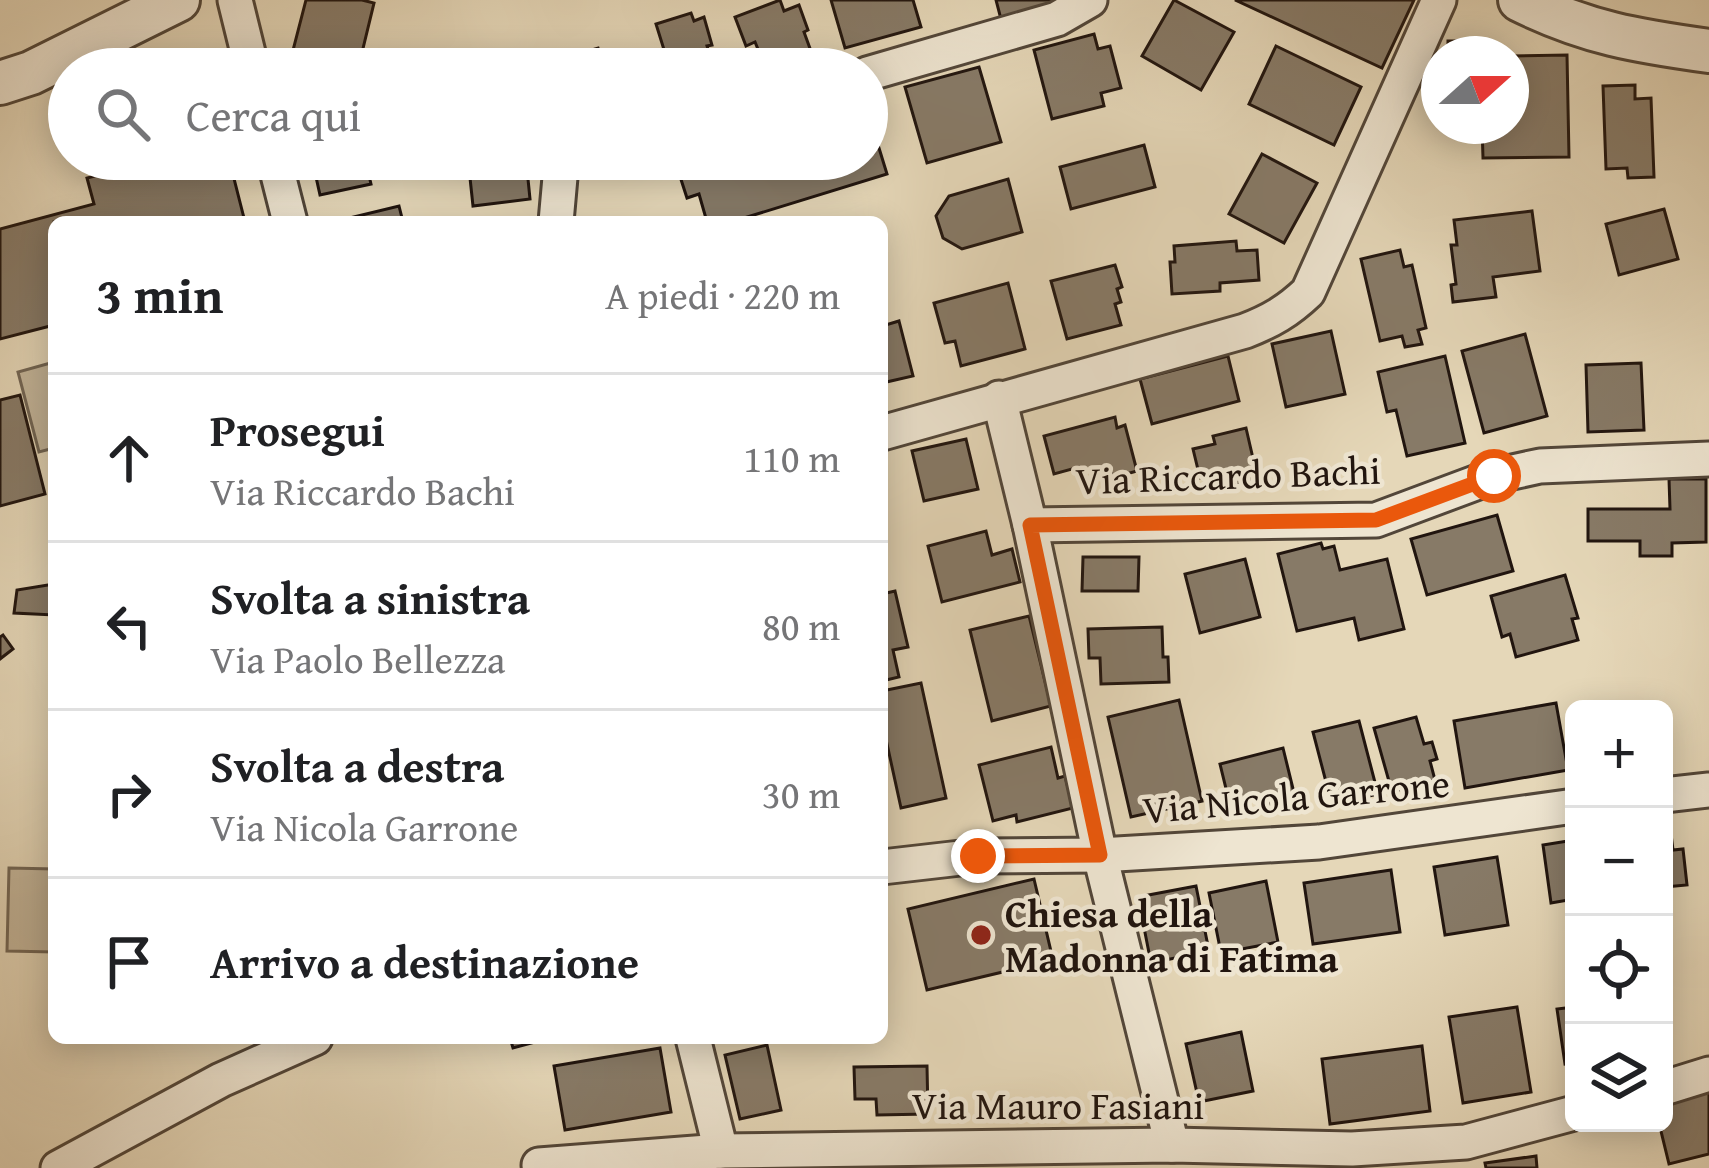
<!DOCTYPE html>
<html lang="it">
<head>
<meta charset="utf-8">
<style>
  :root { --surface:#fff; --page:#f2f2f2; --text:#202124; --muted:#757577; --line:#e0e0e0 }
  body { margin:0; font-family:"Gentium Book Plus",serif; background:var(--page); color:var(--text) }
  .controls { position:absolute; right:36px; bottom:36px; display:grid; overflow:hidden; border-radius:18px; box-shadow:0 6px 30px #0003 }
  .controls button { width:108px; height:108px; display:grid; place-items:center; padding:0; border:0; border-bottom:3px solid var(--line); background:var(--surface); color:var(--text); font:60px sans-serif }
  .compass { position:absolute; left:1421px; top:36px; width:108px; height:108px; border-radius:50%; background:var(--surface); box-shadow:0 6px 30px #0003; rotate:69deg }
  .stop { position:absolute; width:36px; height:36px; margin:-27px; border:9px solid #ea580c; border-radius:50%; background:#fff }
  .stop.end { background:#ea580c; border-color:#fff; box-shadow:0 3px 12px #0008 }
  .list { margin:0; padding:0; list-style:none }
  h2 { display:flex; justify-content:space-between; align-items:center; height:156px; margin:0; padding:0 48px; font-size:51px }
  h2 small { font-size:39px; font-weight:400; color:var(--muted) }
  .list li { display:grid; grid-template-columns:78px 1fr auto; gap:36px; align-items:center; box-sizing:border-box; height:168px; padding:0 48px; border-top:3px solid var(--line) }
  .list b { display:block; font-size:45px; white-space:nowrap }
  .list p { margin:0; font-size:39px; white-space:nowrap; color:var(--muted) }
  .list em { font-size:39px; font-style:normal; color:var(--muted) }
  .icon { flex:none; width:66px; height:66px; fill:none; stroke:currentColor; stroke-width:2; stroke-linecap:round; stroke-linejoin:round }
  .map { position:relative; flex:none; width:1709px; height:1168px; overflow:hidden }
  .search { position:absolute; background:var(--surface); box-shadow:0 6px 30px #0003; left:48px; top:48px; width:840px; height:132px; display:flex; align-items:center; gap:30px; box-sizing:border-box; padding:0 42px; border-radius:66px; color:var(--muted); font-size:45px }
  .panel { position:absolute; background:var(--surface); box-shadow:0 6px 30px #0003; left:48px; top:216px; width:840px; height:828px; border-radius:18px }
  .map>svg:first-child { display:block }
  .green { fill:#c4b69b; stroke:#726655; stroke-width:3 }
  .building { fill:#877a67; stroke:#21150f; stroke-width:3 }
  .lines { fill:none; stroke-linecap:round; stroke-linejoin:round }
  .minor-casing { stroke:#524639; stroke-width:39 }
  .tertiary-casing { stroke:#524639; stroke-width:48 }
  .minor { stroke:#eee5d1; stroke-width:33 }
  .tertiary { stroke:#eee5d1; stroke-width:42 }
  .route { stroke:#ea580c; stroke-width:15 }
  .poi-dot { fill:#8f2418; stroke:#eee5d1; stroke-width:4.5 }
  .labels { text-anchor:middle; stroke-width:9; stroke-linejoin:round; paint-order:stroke }
  .street-label { font-size:39px; fill:#21150f; stroke:#eee5d1 }
  .poi-label { font-size:39px; font-weight:bold; fill:#21150f; stroke:#eee5d1; text-anchor:start }
</style>
</head>
<body>
<div class="map">
<svg width="1709" height="1168" viewBox="0 0 1709 1168">
  <rect width="100%" height="100%" fill="#e5d7b8"/>
  <filter id="stains"><feTurbulence type="fractalNoise" baseFrequency=".00167" numOctaves="4"/><feColorMatrix values="0 0 0 0 .2 0 0 0 0 .09 0 0 0 0 .02 0 0 0 .5 -.17"/></filter>
  <radialGradient id="worn" r=".72"><stop offset=".6" stop-color="#630" stop-opacity="0"/><stop offset="1" stop-color="#630" stop-opacity=".3"/></radialGradient>
  <!-- green -->
  <g class="green">
    <path d="M54,362V448L39,452L18,372Z"/>
    <path d="M9,868L54,869V952L7,951Z"/>
  </g>
  <!-- building -->
  <g class="building">
    <path d="M306,0H362L374,3L358,69H317L290,62Z"/>
    <path d="M780,0L784,11L799,5L808,30L804,32L812,54L773,69H766L755,42L746,46L735,17Z"/>
    <path d="M831,0H913L921,27L845,48Z"/>
    <path d="M996,0H1070L1002,23Z"/>
    <path d="M1174,0L1234,32L1201,90L1142,56Z"/>
    <path d="M1235,0H1414L1382,68Z"/>
    <path d="M691,13L694,21L704,17L712,45L707,46L714,69H670L656,24Z"/>
    <path d="M1094,34L1098,49L1110,46L1121,88L1101,93L1104,106L1052,119L1034,50Z"/>
    <path d="M1448,41H1488L1489,54H1448Z"/>
    <path d="M1276,46L1361,87L1334,145L1249,104Z"/>
    <path d="M598,48L604,69H541L540,65Z"/>
    <path d="M1567,55L1569,157L1483,158L1482,126H1511V56Z"/>
    <path d="M979,67L1001,142L927,163L905,87Z"/>
    <path d="M1425,83H1439V116H1436Z"/>
    <path d="M1635,85V99L1651,98L1654,177L1628,178L1627,168L1606,169L1603,86Z"/>
    <path d="M867,109L887,174L731,222H707L699,194L687,198L676,164L692,159H867Z"/>
    <path d="M1144,145L1155,187L1071,209L1060,167Z"/>
    <path d="M1262,154L1317,183L1284,243L1229,214Z"/>
    <path d="M119,159H159L160,164L179,159H229L245,222H54V325L0,339V229L94,204L87,178L122,169Z"/>
    <path d="M312,159H365L371,184L320,195Z"/>
    <path d="M468,159H526L530,199L473,206Z"/>
    <path d="M1008,179L1022,232L962,249L943,238L936,216L949,196Z"/>
    <path d="M399,206L403,222H333Z"/>
    <path d="M1664,209L1678,259L1619,275L1606,224Z"/>
    <path d="M1532,211L1540,271L1493,277L1496,297L1453,302L1451,285L1456,284L1451,245H1457L1454,220Z"/>
    <path d="M1236,241L1237,251L1257,250L1259,280L1220,283V291L1172,294L1170,262H1175L1174,246Z"/>
    <path d="M1400,250L1404,267L1412,265L1426,328L1418,330L1422,344L1405,347L1402,336L1380,341L1361,259Z"/>
    <path d="M1115,265L1122,287L1117,289L1121,302L1115,304L1121,325L1067,339L1051,281Z"/>
    <path d="M1008,283L1025,349L961,366L955,341L945,343L934,303Z"/>
    <path d="M899,321L913,376L882,383V326Z"/>
    <path d="M1331,331L1345,394L1286,407L1272,344Z"/>
    <path d="M1525,334L1547,416L1484,433L1462,351Z"/>
    <path d="M1228,356L1239,401L1152,424L1140,379Z"/>
    <path d="M1445,356L1465,443L1407,456L1396,410L1387,412L1378,372Z"/>
    <path d="M1641,363L1644,430L1588,432L1586,365Z"/>
    <path d="M20,395L45,494L0,506V400Z"/>
    <path d="M1115,417L1117,428L1125,425L1137,471L1112,478L1111,472L1097,476L1095,469L1081,473L1079,467L1054,474L1044,436Z"/>
    <path d="M1246,428L1258,480L1223,488L1219,473L1200,478L1193,449L1215,444L1213,436Z"/>
    <path d="M966,439L978,489L924,501L912,451Z"/>
    <path d="M1669,479H1706V542L1672,543V556H1640V541H1588V509H1670Z"/>
    <path d="M1497,515L1513,571L1427,595L1411,539Z"/>
    <path d="M986,531L992,555L1012,549L1020,582L942,602L928,546Z"/>
    <path d="M1321,543L1323,549L1334,546L1340,570L1387,559L1404,629L1359,640L1354,618L1297,631L1278,554Z"/>
    <path d="M1083,557H1139L1138,591H1082Z"/>
    <path d="M1245,559L1260,617L1200,633L1185,574Z"/>
    <path d="M1565,575L1578,618L1572,619L1578,640L1516,657L1510,634L1502,637L1491,596Z"/>
    <path d="M54,584V615L14,613L17,590Z"/>
    <path d="M895,591L908,647L893,650L899,677L882,681V594Z"/>
    <path d="M1029,616L1051,706L992,721L970,630Z"/>
    <path d="M1162,627L1163,657H1168L1169,682L1101,684L1100,658H1089L1088,629Z"/>
    <path d="M3,635L13,649L0,659V637Z"/>
    <path d="M921,683L946,798L901,808L882,721V691Z"/>
    <path d="M1179,700L1202,801L1131,817L1108,717Z"/>
    <path d="M1556,703L1568,770L1465,788L1454,721Z"/>
    <path d="M1416,717L1424,744L1432,742L1437,759L1430,761L1435,780L1392,792L1374,728Z"/>
    <path d="M1359,721L1378,794L1332,805L1313,732Z"/>
    <path d="M1051,747L1058,778L1065,776L1073,808L1017,822L1016,815L993,821L979,765Z"/>
    <path d="M1283,748L1296,801L1263,809L1260,798L1230,805L1220,764Z"/>
    <path d="M1670,826L1673,850L1683,849L1687,885L1664,887V827Z"/>
    <path d="M1574,840V899L1551,903L1543,845Z"/>
    <path d="M1497,857L1508,925L1445,935L1434,867Z"/>
    <path d="M1391,870L1400,932L1313,944L1304,883Z"/>
    <path d="M1034,879L1053,960L927,990L908,909Z"/>
    <path d="M1266,881L1278,942L1221,953L1209,893Z"/>
    <path d="M1196,886L1209,951L1151,963L1138,897Z"/>
    <path d="M1517,1007L1531,1092L1463,1103L1449,1017Z"/>
    <path d="M1574,1007V1063L1565,1064L1557,1009Z"/>
    <path d="M1241,1032L1253,1091L1199,1102L1186,1044Z"/>
    <path d="M510,1038H550L513,1048Z"/>
    <path d="M767,1045L781,1110L740,1119L725,1055Z"/>
    <path d="M1422,1046L1430,1111L1330,1124L1322,1059Z"/>
    <path d="M660,1048L671,1112L565,1130L554,1066Z"/>
    <path d="M927,1066L928,1114L877,1115L876,1099H855L854,1067Z"/>
    <path d="M1709,1092V1154L1669,1164L1659,1123H1664V1103Z"/>
    <path d="M1536,1156L1537,1168H1486L1485,1163Z"/>
  </g>
  <g class="lines">
    <defs>
      <g id="minor">
        <path d="M235,0L252,69"/>
        <path d="M867,74L1057,19L1090,0"/>
        <path d="M274,159L290,222"/>
        <path d="M556,222L561,166L576,159"/>
        <path d="M999,398L1030,525L1100,855L1172,1145"/>
        <path d="M882,433L1245,331C1271,321 1288,311 1308,292L1439,0"/>
        <path d="M1030,525L1376,520L1494,476L1540,466L1709,459"/>
        <path d="M1664,795L1709,790"/>
        <path d="M882,867L978,856L1100,855L1319,842L1574,806"/>
        <path d="M693,1038L721,1151"/>
        <path d="M1664,1088L1709,1074"/>
        <path d="M539,1165L721,1151L1172,1145L1352,1149L1466,1142L1574,1113"/>
        <path d="M58,1168L221,1080L315,1038"/>
      </g>
      <g id="tertiary">
        <path d="M1520,0C1587,33 1637,41 1709,51"/>
        <path d="M0,83L31,73L178,0"/>
      </g>
    </defs>
    <!-- minor casing -->
    <use href="#minor" class="minor-casing"/>
    <!-- tertiary casing -->
    <use href="#tertiary" class="tertiary-casing"/>
    <!-- minor -->
    <use href="#minor" class="minor"/>
    <!-- tertiary -->
    <use href="#tertiary" class="tertiary"/>
  </g>
  <g class="lines">
    <!-- route -->
    <path class="route" d="M978,856L1100,855L1030,525L1376,520L1494,476"/>
  </g>
  <!-- markers -->
  <circle class="poi-dot" cx="981" cy="935" r="12"/>
  <g class="labels">
    <!-- street labels -->
    <g class="street-label">
      <text transform="translate(1228 475) rotate(-2)" y="14">Via Riccardo Bachi</text>
      <text transform="translate(1296 796) rotate(-5)" y="14">Via Nicola Garrone</text>
      <text x="1058" y="1119">Via Mauro Fasiani</text>
    </g>
    <!-- poi labels -->
    <g class="poi-label">
      <text x="1005" y="927">Chiesa della<tspan x="1005" dy="45">Madonna di Fatima</tspan></text>
    </g>
  </g>
  <rect width="100%" height="100%" filter="url(#stains)"/>
  <rect width="100%" height="100%" fill="url(#worn)"/>
</svg>
<div class="controls">
<button>+</button>
<button>−</button>
<button><svg class="icon" aria-label="locate" viewBox="0 0 24 24"><circle cx="12" cy="12" r="6"/><path d="M12 2v4M12 18v4M2 12h4M18 12h4"/></svg></button>
<button><svg class="icon" aria-label="layers" viewBox="0 0 24 24"><path d="M12 4l9 5-9 5-9-5zM3 14l9 5 9-5"/></svg></button>
</div>
<svg class="compass" viewBox="-18 -18 36 36"><path d="M0-13l5 13h-10z" fill="#e53935"/><path d="M0 13l5-13h-10z" fill="#757577"/></svg>
<div class="stop" style="left:1494px;top:476px"></div>
<div class="stop end" style="left:978px;top:856px"></div>
<div class="search"><svg class="icon" aria-label="search" viewBox="0 0 24 24"><circle cx="10" cy="10" r="6"/><path d="M15 15l6 6"/></svg>Cerca qui</div>
<section class="panel">
<h2>3 min<small>A piedi · 220 m</small></h2>
<ul class="list">
<li><svg class="icon" aria-label="ahead" viewBox="0 0 24 24"><path d="M12 20V5M6 11l6-6 6 6"/></svg><div><b>Prosegui</b><p>Via Riccardo Bachi</p></div><em>110 m</em></li>
<li><svg class="icon" aria-label="left" viewBox="0 0 24 24"><path d="M17 20v-9H6M10 6l-5 5 5 5"/></svg><div><b>Svolta a sinistra</b><p>Via Paolo Bellezza</p></div><em>80 m</em></li>
<li><svg class="icon" aria-label="right" viewBox="0 0 24 24"><path d="M7 20v-9h11M14 6l5 5-5 5"/></svg><div><b>Svolta a destra</b><p>Via Nicola Garrone</p></div><em>30 m</em></li>
<li><svg class="icon" aria-label="arrive" viewBox="0 0 24 24"><path d="M6 21V4h12l-3 4 3 4H6"/></svg><div><b>Arrivo a destinazione</b></div></li>
</ul>
</section>
</div>
</body>
</html>
